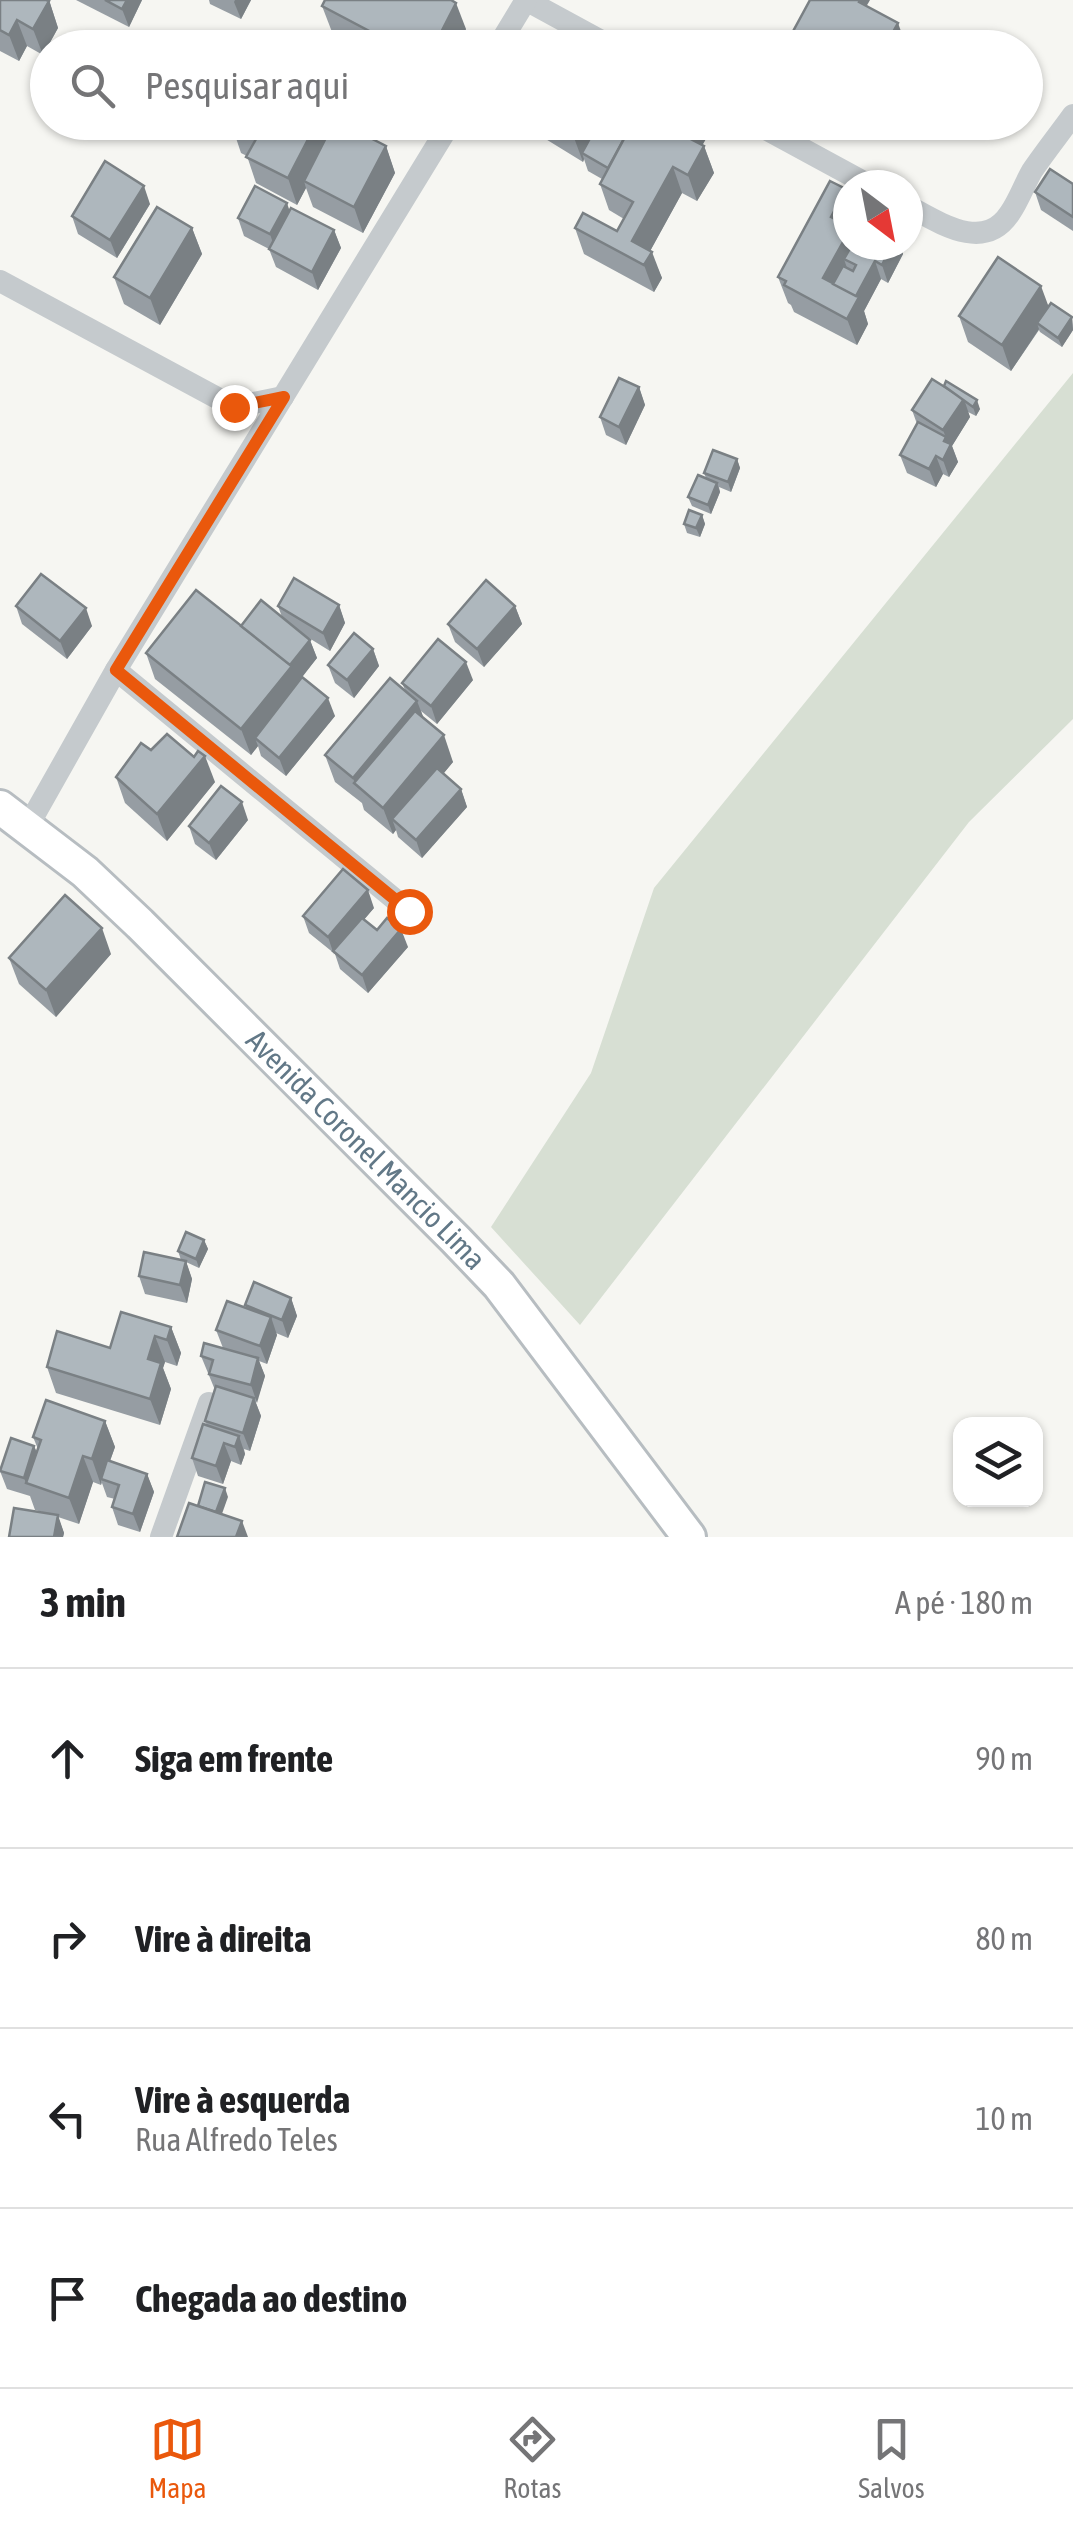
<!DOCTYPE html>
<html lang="pt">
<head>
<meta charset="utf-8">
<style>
  :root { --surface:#fff; --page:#f2f2f2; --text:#202124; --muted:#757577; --line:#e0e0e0; --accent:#ea580c }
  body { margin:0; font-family:"Asap Condensed",sans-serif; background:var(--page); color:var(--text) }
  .controls { position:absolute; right:30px; bottom:30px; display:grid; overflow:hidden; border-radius:20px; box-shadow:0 2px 8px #0004 }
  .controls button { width:90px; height:90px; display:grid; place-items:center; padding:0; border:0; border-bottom:2px solid var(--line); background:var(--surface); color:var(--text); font:50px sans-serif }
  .compass { position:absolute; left:833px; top:170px; width:90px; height:90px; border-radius:50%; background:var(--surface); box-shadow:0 2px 8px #0004; rotate:148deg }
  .stop { position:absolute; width:30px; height:30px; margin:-22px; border:8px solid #ea580c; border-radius:50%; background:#fff }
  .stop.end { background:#ea580c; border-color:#fff; box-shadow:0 2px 10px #0008 }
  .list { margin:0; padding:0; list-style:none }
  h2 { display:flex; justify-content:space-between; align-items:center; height:130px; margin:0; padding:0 40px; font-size:42px }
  h2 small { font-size:32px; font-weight:400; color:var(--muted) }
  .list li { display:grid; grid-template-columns:65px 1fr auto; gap:30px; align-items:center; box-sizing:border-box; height:180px; padding:0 40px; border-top:2px solid var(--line) }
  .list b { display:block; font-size:38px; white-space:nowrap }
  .list p { margin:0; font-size:32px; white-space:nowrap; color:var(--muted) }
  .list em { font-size:32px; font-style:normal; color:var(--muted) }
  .icon { flex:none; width:55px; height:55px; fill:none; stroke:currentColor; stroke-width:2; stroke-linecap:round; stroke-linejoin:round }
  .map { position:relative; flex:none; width:1073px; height:1537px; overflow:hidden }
  .search { position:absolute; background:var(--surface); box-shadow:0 2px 8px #0004; left:30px; right:30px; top:30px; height:110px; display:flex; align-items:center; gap:25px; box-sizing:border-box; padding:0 35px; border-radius:55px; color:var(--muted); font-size:38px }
  .sheet { height:850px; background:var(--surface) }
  nav { display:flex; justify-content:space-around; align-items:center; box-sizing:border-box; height:140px; border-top:2px solid var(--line); background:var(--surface); font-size:28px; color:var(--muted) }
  nav a { display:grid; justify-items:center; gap:5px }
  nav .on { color:var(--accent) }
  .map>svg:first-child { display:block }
  .green { fill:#d7dfd3 }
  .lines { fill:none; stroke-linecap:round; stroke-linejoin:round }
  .secondary-casing { stroke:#b7bdc1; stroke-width:38 }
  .street { stroke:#c5cacd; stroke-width:22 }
  .secondary { stroke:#fff; stroke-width:32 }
  .wall { fill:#969da3 }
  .shaded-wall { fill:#7a8084 }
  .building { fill:#aeb7bd; stroke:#7a8084; stroke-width:2.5 }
  .route { stroke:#ea580c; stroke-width:12 }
  .labels { text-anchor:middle; stroke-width:10; stroke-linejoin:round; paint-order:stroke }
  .street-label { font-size:30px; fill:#627887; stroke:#fff }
</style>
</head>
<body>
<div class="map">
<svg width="1073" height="1537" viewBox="0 0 1073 1537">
  <rect width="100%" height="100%" fill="#f6f6f2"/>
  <!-- green -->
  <path class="green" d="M1073,373V719L969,822L580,1325L491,1227L591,1073L654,888Z"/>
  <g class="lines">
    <defs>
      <g id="secondary">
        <path id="s1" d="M0,807L85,872L140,924L456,1240L499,1285L689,1537"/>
      </g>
    </defs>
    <!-- secondary casing -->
    <use href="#secondary" class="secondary-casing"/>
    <!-- street -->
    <g class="street">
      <path d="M526,0L614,48"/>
      <path d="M497,48L526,0"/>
      <path d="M753,122L869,185"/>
      <path d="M908,206C940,223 984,253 1010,213C1019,200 1024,185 1032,171C1045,152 1060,133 1073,115"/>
      <path d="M0,281L234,407L283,397"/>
      <path d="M116,670L409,911"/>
      <path d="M28,826L116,670L451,122"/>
      <path d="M161,1537L209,1403"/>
    </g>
    <!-- secondary -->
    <use href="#secondary" class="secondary"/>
  </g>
  <!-- wall -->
  <g class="wall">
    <path d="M0,0H49L58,28L43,55L27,46L19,61L0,51Z"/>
    <path d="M76,0H142L129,27Z"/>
    <path d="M209,0H251L241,19L210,4Z"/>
    <path d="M322,6L466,29L456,48H361L332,32Z"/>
    <path d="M329,122L331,128L386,146L395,173L363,233L313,207L306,188L297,205L256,183L247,156L241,153L232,126Z"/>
    <path d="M518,122H659L669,128L707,137L702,145L704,146L714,173L697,201L682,193L650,251L662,278L654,292L584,254L575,228L617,231L624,219L609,210L600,184L602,179L588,171L584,159L583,162Z"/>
    <path d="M1073,184V231L1041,210L1035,192Z"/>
    <path d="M846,189L848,194V245H900L903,254L888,283L881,279L864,311L868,324L857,345L794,312L791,305L788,303L778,277Z"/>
    <path d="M150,204L117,258L78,234L72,216Z"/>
    <path d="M290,211L334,230L341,248L318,290L276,267L269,249L244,236L238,218Z"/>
    <path d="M192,228L202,254L160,325L124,304L114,277Z"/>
    <path d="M1049,306L1072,317L1073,330L1062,347L1040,332L1039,330L1011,371L968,342L959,316Z"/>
    <path d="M932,379L980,409L976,416L968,412L970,417L952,446L958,462L949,477L943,474L936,487L907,473L900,455L917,424L912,410Z"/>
    <path d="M639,387L645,405L626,445L606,435L600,417Z"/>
    <path d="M737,459L740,468L731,492L719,487L720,492L711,514L692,506L688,497L706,478L704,473Z"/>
    <path d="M702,515L705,524L700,537L687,533L684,524Z"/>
    <path d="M339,605L345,623L330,651L309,638L317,658L297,682L335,716L286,776L261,756L258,746L251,755L155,679L146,653L242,626L282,617L278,606Z"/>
    <path d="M16,606L92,626L67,659L22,624Z"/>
    <path d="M515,606L522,624L484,667L455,642L448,624Z"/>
    <path d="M373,649L379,666L354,698L335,683L328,665Z"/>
    <path d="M473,680L437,724L421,711L424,719L453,762L443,774L461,789L467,807L422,858L398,837L396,830L393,834L364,810L362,803L335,782L325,755L405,690L402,683Z"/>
    <path d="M116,777L215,782L167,841L125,803Z"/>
    <path d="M248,820L216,860L195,844L189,826Z"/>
    <path d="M374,908L364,919L377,930L408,947L368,993L340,969L335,954L309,933L303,916Z"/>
    <path d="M111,954L56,1017L19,984L9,958Z"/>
    <path d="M204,1240L208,1249L199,1268L186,1262L192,1279L187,1303L145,1294L139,1276L181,1260L178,1251Z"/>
    <path d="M291,1298L297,1316L288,1338L276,1333L277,1335L267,1364L259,1361L265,1376L256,1403L261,1416L250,1451L244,1449L245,1454L241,1465L231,1461L223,1484L198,1476L192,1458L207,1425L205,1421L215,1390L201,1356L223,1348L216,1330L246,1308L245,1305Z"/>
    <path d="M171,1327L181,1353L177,1366L165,1362L163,1368L171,1389L160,1425L56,1393L47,1367Z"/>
    <path d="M105,1421L115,1447L110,1461L147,1474L154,1492L140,1532L118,1525L112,1507L115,1499L107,1497L102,1483L101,1485L93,1482L79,1524L58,1517L64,1533L63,1537H9L46,1513L35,1510L30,1496L7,1489L0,1471L34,1446L37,1452L38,1449L33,1437Z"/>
  </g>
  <!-- shaded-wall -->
  <g class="shaded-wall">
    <path d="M35,0H49L58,28L43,55L33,29Z"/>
    <path d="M127,0H142L129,27L122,9Z"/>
    <path d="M235,0H251L241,19L234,2Z"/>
    <path d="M860,0H870L866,7L859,2Z"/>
    <path d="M456,3L466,29L456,48H433Z"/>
    <path d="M17,20L27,46L19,61L9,35Z"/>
    <path d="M898,23L907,48H890L888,41Z"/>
    <path d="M400,33L405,48H395L394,44Z"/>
    <path d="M317,122H329L334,136L304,181L306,188L297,205L288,178Z"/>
    <path d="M581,122H606L582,153L584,159L583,162L573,135Z"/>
    <path d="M691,122H701L707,137L693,162L683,135Z"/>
    <path d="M386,146L395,173L363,233L354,207Z"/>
    <path d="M704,146L714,173L697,201L688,175Z"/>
    <path d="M673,167L682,193L643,264L632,241Z"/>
    <path d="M144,186L150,204L117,258L110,240Z"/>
    <path d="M846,189L848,194V230L831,217Z"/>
    <path d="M287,203L293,221L276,252L270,234Z"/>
    <path d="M192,228L202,254L160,325L150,298Z"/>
    <path d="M334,230L341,248L318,290L312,272Z"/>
    <path d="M848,233V245H857L844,259L849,274L841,290L823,278Z"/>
    <path d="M892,245H900L903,254L888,283L882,265Z"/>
    <path d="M652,252L662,278L654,292L644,265Z"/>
    <path d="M875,261L881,279L864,311L868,324L857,345L847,319L855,298Z"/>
    <path d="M1041,286L1051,313L1037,323L1039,329L1011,371L1002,345Z"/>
    <path d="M1072,317L1073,330L1062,347L1058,338Z"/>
    <path d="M639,387L645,405L626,445L619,427Z"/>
    <path d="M964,399L970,417L952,446L958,462L949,477L943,460L944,441L946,438L943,430Z"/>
    <path d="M977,400L980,409L976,416L973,407Z"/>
    <path d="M936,456L943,474L936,487L929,469Z"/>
    <path d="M737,459L740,468L731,492L728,482Z"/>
    <path d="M717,483L720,492L711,514L708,505Z"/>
    <path d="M702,515L705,524L700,537L696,528Z"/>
    <path d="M339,605L345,623L330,651L323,633Z"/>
    <path d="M515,606L522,624L484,667L477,649Z"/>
    <path d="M86,608L92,626L67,659L60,641Z"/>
    <path d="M310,640L317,658L255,738L258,746L251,755L241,729Z"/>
    <path d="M373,649L379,666L354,698L347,680Z"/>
    <path d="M466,662L473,680L437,724L431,706Z"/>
    <path d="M328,698L335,716L286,776L279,758Z"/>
    <path d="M417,701L427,727L355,784L353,778Z"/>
    <path d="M444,735L453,762L400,826L392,819L396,830L393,834L383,808Z"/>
    <path d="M205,756L215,782L167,841L157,814Z"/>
    <path d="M461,789L467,807L422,858L416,840Z"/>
    <path d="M242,802L248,820L216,860L209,843Z"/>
    <path d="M368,890L374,908L336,953L333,951L334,955L328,937Z"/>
    <path d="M102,928L111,954L56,1017L46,990Z"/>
    <path d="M401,929L408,947L368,993L362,975Z"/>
    <path d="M204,1240L208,1249L199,1268L196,1259Z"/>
    <path d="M186,1261L192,1279L187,1303L180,1285Z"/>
    <path d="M291,1298L297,1316L288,1338L282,1320Z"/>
    <path d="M271,1317L277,1335L267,1364L260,1346Z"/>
    <path d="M171,1327L181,1353L177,1366L167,1340Z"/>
    <path d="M155,1336L165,1362L163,1368L171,1389L160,1425L150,1399L148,1359Z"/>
    <path d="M258,1358L265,1376L257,1403L251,1385Z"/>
    <path d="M254,1398L261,1416L250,1451L243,1433Z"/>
    <path d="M105,1421L115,1447L103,1480L101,1479V1485L92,1459Z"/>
    <path d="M239,1436L245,1454L241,1465L235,1447Z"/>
    <path d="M224,1443L231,1461L223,1484L216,1466Z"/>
    <path d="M34,1446L41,1464L26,1483L24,1478Z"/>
    <path d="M83,1456L93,1482L79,1524L69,1498Z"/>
    <path d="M147,1474L154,1492L140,1532L133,1514Z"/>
    <path d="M225,1488L228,1497L218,1525L215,1516Z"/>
    <path d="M58,1515L64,1533L63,1537H54Z"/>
    <path d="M242,1521L248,1537H236Z"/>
  </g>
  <!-- building -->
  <g class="building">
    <path d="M0,0H46L49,1L33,29L17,20L9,35L0,30Z"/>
    <path d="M105,0H127L122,9Z"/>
    <path d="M325,0H451L456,3L433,48H427L400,33L394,44L322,6Z"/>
    <path d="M810,0H860L859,2L898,23L888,41L896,45L895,48H784Z"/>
    <path d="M234,122H317L288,178L246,157L256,139L232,126Z"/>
    <path d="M334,122H339L386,146L354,207L304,181Z"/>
    <path d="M552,122H581L573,135Z"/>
    <path d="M599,122H633L608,168L582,153Z"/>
    <path d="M633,122H659L669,128L673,122H691L683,135L704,146L688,175L673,167L632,241L652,252L644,265L575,228L583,213L617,231L633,202L600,184Z"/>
    <path d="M105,161L144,186L110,240L72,216Z"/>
    <path d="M1050,169L1073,184V217L1035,192Z"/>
    <path d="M830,181L846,189L831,217L848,226V233L823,278L859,297L847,319L784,285L786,281L778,277Z"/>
    <path d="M255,186L287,203L270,234L238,218Z"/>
    <path d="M157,207L192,228L150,298L114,277Z"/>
    <path d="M291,208L334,230L312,272L269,249Z"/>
    <path d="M852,245H870L874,247L875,245H892L882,265L875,261L856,296L833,284L843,266L853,271L856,265L844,259Z"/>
    <path d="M998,257L1041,286L1002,345L959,316Z"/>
    <path d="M1051,303L1072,317L1058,338L1037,323Z"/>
    <path d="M619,378L639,387L619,427L600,417Z"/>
    <path d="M932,379L964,399L943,430L912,410Z"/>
    <path d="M946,381L977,400L973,407L944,386Z"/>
    <path d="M918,422L946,437L944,441L951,444L943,460L936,456L929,469L900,455Z"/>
    <path d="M713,450L737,459L728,482L704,473Z"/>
    <path d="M698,475L717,483L708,505L688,497Z"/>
    <path d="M689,510L702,515L696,528L684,524Z"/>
    <path d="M41,574L86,608L60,641L16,606Z"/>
    <path d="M294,578L339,605L323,633L278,606Z"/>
    <path d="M486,580L515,606L477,649L448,624Z"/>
    <path d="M196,590L292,666L241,729L146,653Z"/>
    <path d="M261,600L310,640L290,665L241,626Z"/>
    <path d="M354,633L373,649L347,680L328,665Z"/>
    <path d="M438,639L466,662L431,706L402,683Z"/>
    <path d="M302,677L328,698L279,758L255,738Z"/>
    <path d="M390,678L417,701L353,778L325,755Z"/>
    <path d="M415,711L444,735L383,808L354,783Z"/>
    <path d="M167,734L194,757L198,751L205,756L157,814L116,777L141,743L151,750Z"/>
    <path d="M437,768L461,789L416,840L392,819Z"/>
    <path d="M221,786L242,802L209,843L189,826Z"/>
    <path d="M343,869L368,890L328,937L303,916Z"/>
    <path d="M65,895L102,928L46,990L9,958Z"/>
    <path d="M362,918L377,930L387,918L401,929L362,975L333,951Z"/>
    <path d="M186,1232L204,1240L196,1259L178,1251Z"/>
    <path d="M144,1252L186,1261L180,1285L139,1276Z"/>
    <path d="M254,1282L291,1298L282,1320L245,1305Z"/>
    <path d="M227,1301L271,1317L260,1346L216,1330Z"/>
    <path d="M121,1312L171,1327L167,1340L155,1336L148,1359L161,1363L150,1399L47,1367L57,1331L110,1348Z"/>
    <path d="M204,1343L258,1358L251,1385L209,1374L213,1360L201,1356Z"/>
    <path d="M216,1386L254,1398L243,1433L205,1421Z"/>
    <path d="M46,1400L105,1421L92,1459L83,1456L69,1498L26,1483L41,1440L33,1437Z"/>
    <path d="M203,1424L239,1436L235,1447L224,1443L216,1466L192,1458Z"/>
    <path d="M11,1438L34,1446L24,1478L0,1471Z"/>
    <path d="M107,1460L147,1474L133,1514L112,1507L119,1485L101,1479Z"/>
    <path d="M205,1482L225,1488L216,1512L198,1506Z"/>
    <path d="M189,1503L242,1521L236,1537H177Z"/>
    <path d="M14,1508L58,1515L54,1537H9Z"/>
  </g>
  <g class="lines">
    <!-- route -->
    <path class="route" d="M234,407L284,397L116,670L409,911"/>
  </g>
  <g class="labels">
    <!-- street labels -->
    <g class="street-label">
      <text dy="10" stroke="none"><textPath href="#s1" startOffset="502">Avenida Coronel Mancio Lima</textPath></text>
    </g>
  </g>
</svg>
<div class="controls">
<button><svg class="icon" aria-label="layers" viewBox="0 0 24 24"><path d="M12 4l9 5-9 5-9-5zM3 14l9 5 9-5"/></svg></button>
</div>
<svg class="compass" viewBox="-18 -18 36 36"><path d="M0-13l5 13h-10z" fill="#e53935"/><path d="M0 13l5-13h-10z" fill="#757577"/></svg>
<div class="stop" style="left:409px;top:911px"></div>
<div class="stop end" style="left:234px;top:407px"></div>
<div class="search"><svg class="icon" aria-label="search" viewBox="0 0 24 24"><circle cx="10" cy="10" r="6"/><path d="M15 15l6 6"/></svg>Pesquisar aqui</div>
</div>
<section class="sheet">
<h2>3 min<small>A pé · 180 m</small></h2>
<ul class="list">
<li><svg class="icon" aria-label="ahead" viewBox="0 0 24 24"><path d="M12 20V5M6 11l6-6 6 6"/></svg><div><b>Siga em frente</b></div><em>90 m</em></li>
<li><svg class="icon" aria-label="right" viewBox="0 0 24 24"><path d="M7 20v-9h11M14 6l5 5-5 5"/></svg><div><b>Vire à direita</b></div><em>80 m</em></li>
<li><svg class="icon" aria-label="left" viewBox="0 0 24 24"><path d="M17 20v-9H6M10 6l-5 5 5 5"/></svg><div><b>Vire à esquerda</b><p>Rua Alfredo Teles</p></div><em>10 m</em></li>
<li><svg class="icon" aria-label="arrive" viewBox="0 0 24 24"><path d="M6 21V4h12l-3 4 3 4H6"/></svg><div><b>Chegada ao destino</b></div></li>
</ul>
</section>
<nav>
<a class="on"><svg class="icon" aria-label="map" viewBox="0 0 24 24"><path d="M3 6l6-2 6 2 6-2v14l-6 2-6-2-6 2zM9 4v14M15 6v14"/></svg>Mapa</a>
<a><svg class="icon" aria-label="directions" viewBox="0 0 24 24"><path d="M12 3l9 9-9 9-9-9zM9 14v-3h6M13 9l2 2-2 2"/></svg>Rotas</a>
<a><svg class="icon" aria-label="saved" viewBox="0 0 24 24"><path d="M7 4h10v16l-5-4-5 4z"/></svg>Salvos</a>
</nav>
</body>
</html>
